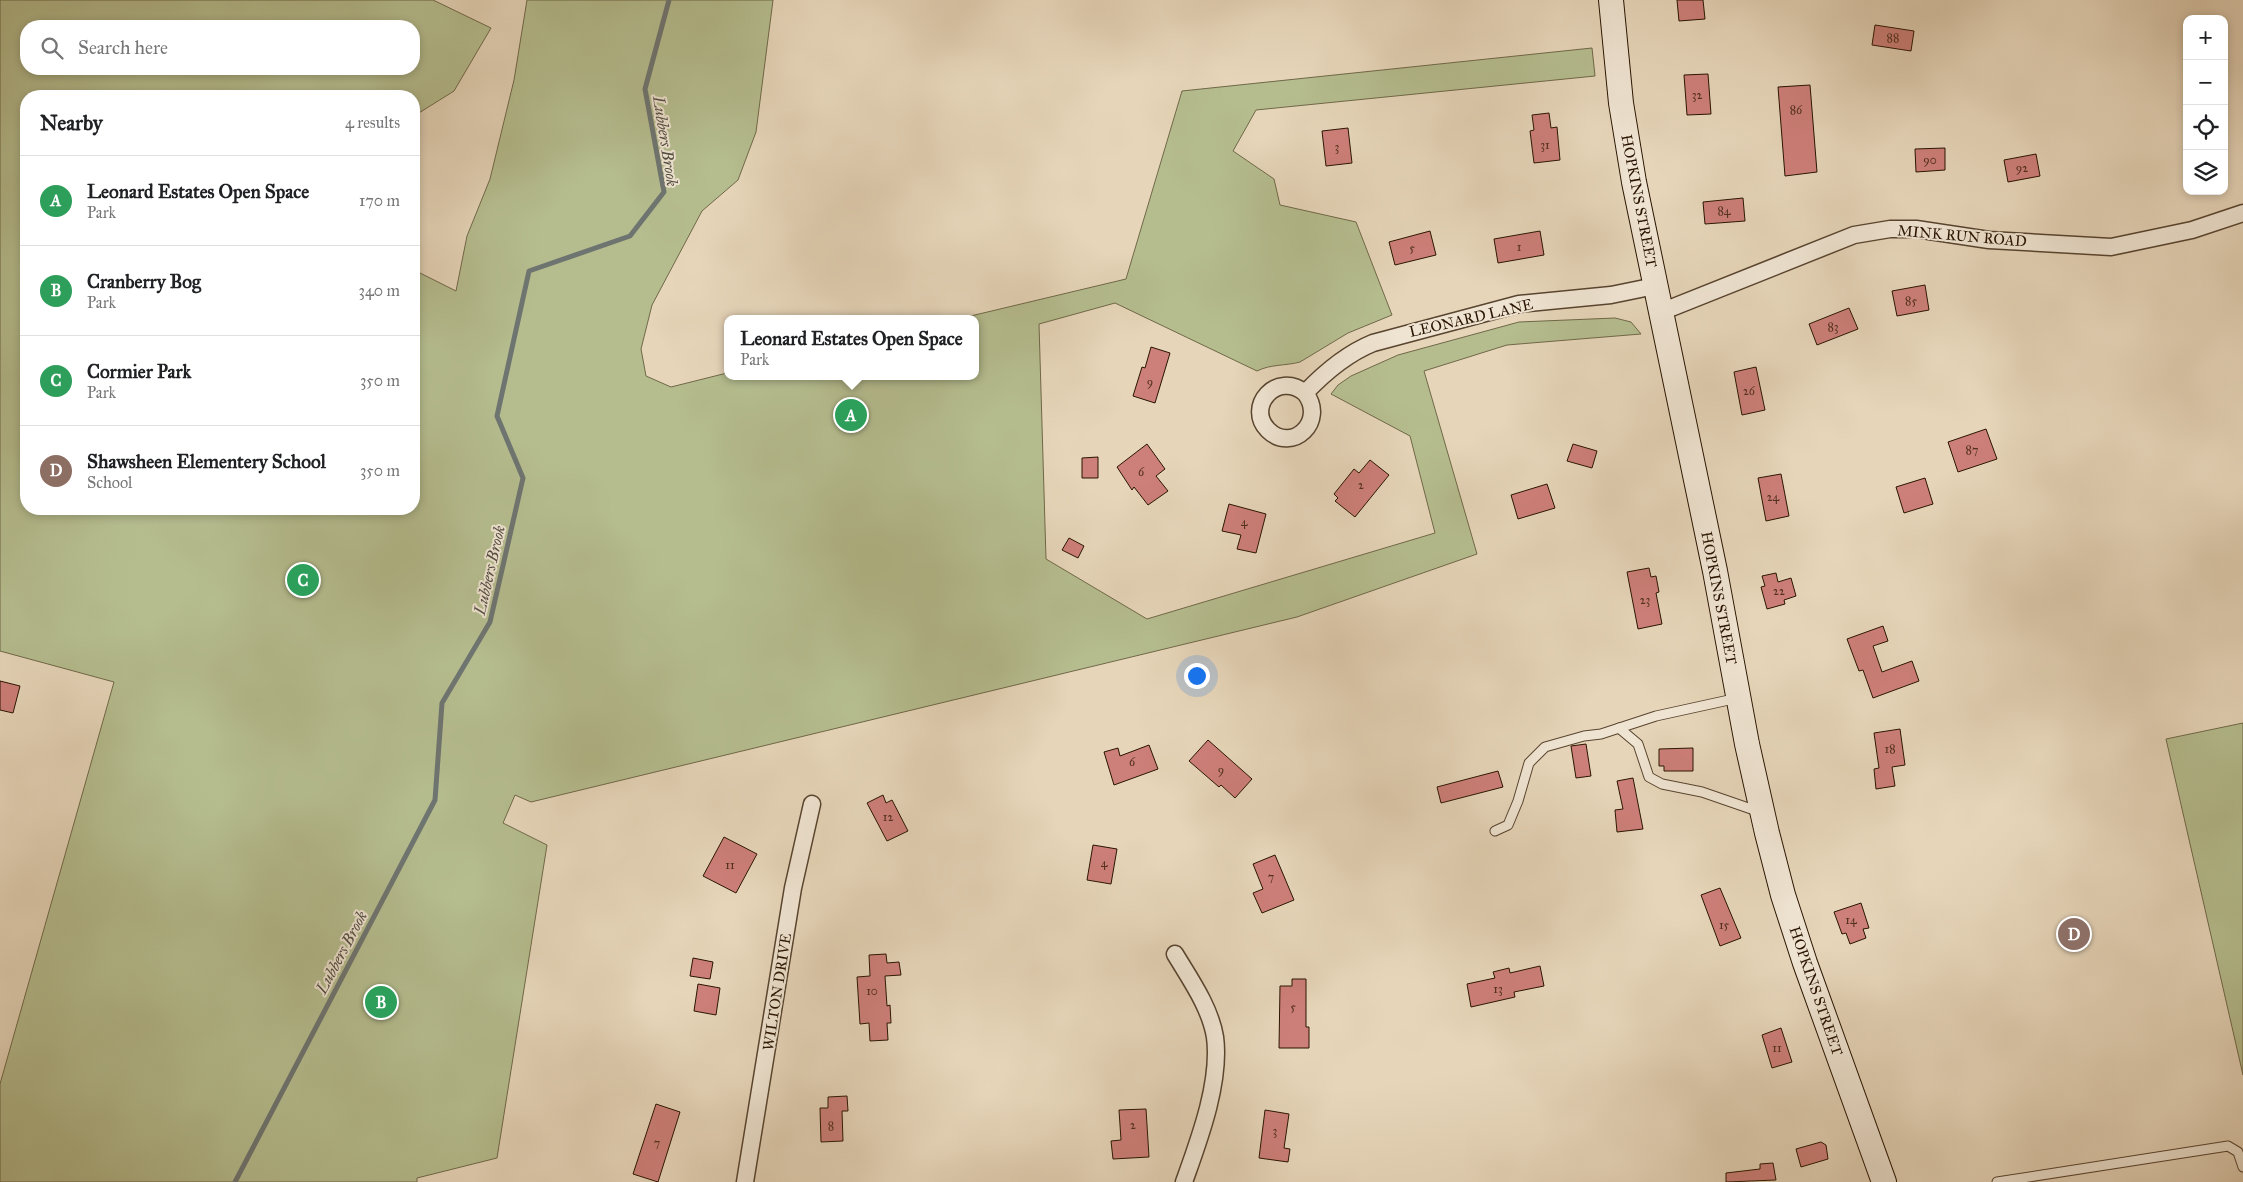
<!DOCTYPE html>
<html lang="en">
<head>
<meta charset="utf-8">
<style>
  :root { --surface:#fff; --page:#f6f6f6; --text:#202124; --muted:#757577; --line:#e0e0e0; --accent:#db2777 }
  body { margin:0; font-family:"IM FELL Great Primer",serif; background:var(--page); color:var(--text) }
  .controls { position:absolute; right:15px; top:15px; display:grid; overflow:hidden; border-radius:10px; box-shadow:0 2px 8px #0003 }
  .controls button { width:45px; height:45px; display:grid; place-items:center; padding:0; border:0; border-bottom:1px solid var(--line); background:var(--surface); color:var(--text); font:25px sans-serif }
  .you { position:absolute; left:1196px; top:675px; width:18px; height:18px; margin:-12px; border:4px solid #fff; border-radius:50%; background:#1a73e8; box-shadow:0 0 0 8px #1a73e833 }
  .badge { display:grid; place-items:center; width:32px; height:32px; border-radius:50%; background:var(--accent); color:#fff; font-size:16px; font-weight:700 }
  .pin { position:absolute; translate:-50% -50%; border:2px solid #fff; box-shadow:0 1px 5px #0006 }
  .popup { position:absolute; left:724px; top:315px; width:255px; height:65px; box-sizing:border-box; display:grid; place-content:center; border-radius:10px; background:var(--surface); filter:drop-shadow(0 1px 4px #0005); font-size:16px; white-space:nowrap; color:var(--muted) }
  .popup b { font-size:19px; color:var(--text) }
  .popup::after { content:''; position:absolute; left:50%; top:100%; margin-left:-10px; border:10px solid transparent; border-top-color:var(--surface) }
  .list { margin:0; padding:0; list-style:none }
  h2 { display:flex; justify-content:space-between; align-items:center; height:65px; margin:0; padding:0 20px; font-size:21px }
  h2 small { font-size:16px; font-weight:400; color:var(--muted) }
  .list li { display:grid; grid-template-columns:32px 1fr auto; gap:15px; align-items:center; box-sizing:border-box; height:90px; padding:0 20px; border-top:1px solid var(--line) }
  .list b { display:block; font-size:19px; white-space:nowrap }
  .list p { margin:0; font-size:16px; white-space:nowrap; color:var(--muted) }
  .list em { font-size:16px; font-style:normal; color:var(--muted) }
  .icon { flex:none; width:28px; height:28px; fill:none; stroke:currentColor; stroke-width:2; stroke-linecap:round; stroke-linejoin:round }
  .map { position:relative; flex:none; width:2243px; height:1182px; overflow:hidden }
  .search { position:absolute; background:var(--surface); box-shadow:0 2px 8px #0003; left:20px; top:20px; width:400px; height:55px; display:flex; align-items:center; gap:12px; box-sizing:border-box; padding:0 18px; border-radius:20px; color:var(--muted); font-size:19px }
  .panel { position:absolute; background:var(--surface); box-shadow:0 2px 8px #0003; left:20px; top:90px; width:400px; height:425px; border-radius:20px }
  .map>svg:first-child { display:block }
  .green { fill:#b5bd8f; stroke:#6f6848; fill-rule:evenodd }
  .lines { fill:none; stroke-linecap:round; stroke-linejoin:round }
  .stream { stroke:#6e7571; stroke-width:5 }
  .building { fill:#cd7f79; stroke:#291401 }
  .lane-casing { stroke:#58442f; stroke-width:11 }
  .street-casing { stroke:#58442f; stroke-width:19 }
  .secondary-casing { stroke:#291401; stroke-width:26 }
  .lane { stroke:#efe4d2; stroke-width:9 }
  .street { stroke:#efe4d2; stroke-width:16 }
  .secondary { stroke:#efe4d2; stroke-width:24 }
  .labels { text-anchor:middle; stroke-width:4; stroke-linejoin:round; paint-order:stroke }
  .number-label { font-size:12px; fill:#522f1f }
  .street-label { font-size:15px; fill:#291401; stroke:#efe4d2 }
  .water-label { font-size:16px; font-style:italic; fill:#514c42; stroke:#efe4d2 }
</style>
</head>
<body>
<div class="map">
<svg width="2243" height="1182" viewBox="0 0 2243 1182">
  <rect width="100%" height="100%" fill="#e6d5b9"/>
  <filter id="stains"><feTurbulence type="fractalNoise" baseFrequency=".004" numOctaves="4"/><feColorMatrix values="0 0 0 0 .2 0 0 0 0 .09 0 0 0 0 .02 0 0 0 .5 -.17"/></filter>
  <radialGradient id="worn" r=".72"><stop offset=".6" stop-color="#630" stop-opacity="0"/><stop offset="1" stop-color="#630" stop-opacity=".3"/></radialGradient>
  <!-- green -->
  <g class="green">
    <path d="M0,0H433L491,28L454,91L414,116V96H26V509H414V270L456,291L467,236L490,179L514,80L527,0H773L756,132L738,180L702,211L652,305L641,349L646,376L671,387L727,373V376H975V319H958L1126,279L1182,91L1592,48L1595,76L1256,110L1233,151L1274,179L1280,205L1356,222L1392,315L1348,333L1300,362C1285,366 1271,364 1257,371L1115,303L1039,324L1046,559L1147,619L1435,533L1410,436L1331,394L1338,385L1351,376L1398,355L1519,322L1615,318L1631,322L1641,334L1507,345L1424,371L1477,554L1297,617L531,802L515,795L503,823L547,845L497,1158L417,1178V1182H0V1084L114,682L0,651ZM414,26V69H26V26Z"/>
    <path d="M2243,723V1075L2166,739Z"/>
  </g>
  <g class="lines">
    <!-- stream -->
    <path class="stream" d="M235,1182L435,800L442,703L490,622L523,478L497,416L529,271L630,236L664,192L645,89L669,0"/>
  </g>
  <!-- building -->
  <g class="building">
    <path d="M1677,0H1703L1705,19L1679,21Z"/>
    <path d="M1875,25L1914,31L1911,51L1872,45Z"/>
    <path d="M1708,74L1711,114L1687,115L1684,75Z"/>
    <path d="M1810,85L1817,172L1785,176L1778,87Z"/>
    <path d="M1549,113L1551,128L1557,127L1560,160L1534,163L1530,131L1534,130L1532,115Z"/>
    <path d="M1348,128L1352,163L1326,166L1322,131Z"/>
    <path d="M1945,148V170L1916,172L1915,149Z"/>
    <path d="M2036,154L2040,176L2008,182L2004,160Z"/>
    <path d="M1743,198L1745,221L1705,224L1703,202Z"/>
    <path d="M1430,231L1436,255L1395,265L1389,242Z"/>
    <path d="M1540,231L1544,255L1498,263L1494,239Z"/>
    <path d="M1925,285L1929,310L1897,316L1892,291Z"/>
    <path d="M1849,308L1858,329L1817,345L1809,324Z"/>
    <path d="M1151,347L1170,353L1155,403L1133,396L1142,367L1145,368Z"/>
    <path d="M1756,367L1765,410L1742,415L1734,372Z"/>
    <path d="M1986,429L1997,459L1958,472L1948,442Z"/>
    <path d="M1147,444L1165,469L1156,476L1168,491L1148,505L1134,487L1132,490L1117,467Z"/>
    <path d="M1573,444L1597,451L1592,468L1567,461Z"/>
    <path d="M1098,457V478H1082V458Z"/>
    <path d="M1370,460L1389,475L1355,517L1335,501L1338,498L1334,494L1354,469L1359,473Z"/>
    <path d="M1781,474L1789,516L1766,521L1758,478Z"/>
    <path d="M1925,478L1933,504L1904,513L1896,487Z"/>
    <path d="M1547,484L1555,508L1518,519L1511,495Z"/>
    <path d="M1229,504L1266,514L1256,553L1237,549L1241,535L1222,531Z"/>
    <path d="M1069,538L1084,546L1078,558L1062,550Z"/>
    <path d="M1649,568L1651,577L1656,576L1659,592L1656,593L1662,624L1638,629L1627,572Z"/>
    <path d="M1776,573L1778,582L1791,578L1796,596L1784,600L1785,604L1767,609L1761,587L1765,586L1762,576Z"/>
    <path d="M1883,626L1888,641L1873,646L1882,672L1912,661L1919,681L1873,698L1863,670L1859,671L1847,639Z"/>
    <path d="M0,681L20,686L13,713L0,710Z"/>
    <path d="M1900,729L1905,765L1892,767L1895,786L1876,789L1874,769L1879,768L1874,733Z"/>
    <path d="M1208,740L1252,779L1235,798L1221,785L1219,787L1189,761Z"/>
    <path d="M1586,744L1591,776L1576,778L1571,746Z"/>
    <path d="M1149,745L1158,769L1114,785L1104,752L1118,748L1120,756Z"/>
    <path d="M1693,748V771H1664V766H1659V749Z"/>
    <path d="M1498,771L1503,787L1441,803L1437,787Z"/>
    <path d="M1633,778L1643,829L1617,832L1615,810L1623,809L1617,781Z"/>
    <path d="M883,795L886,803L892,800L908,831L887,841L867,803Z"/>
    <path d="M724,837L757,854L736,893L703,876Z"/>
    <path d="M1093,845L1117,849L1111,884L1087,880Z"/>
    <path d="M1275,855L1294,900L1262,913L1253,893L1263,889L1253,864Z"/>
    <path d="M1720,888L1741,938L1720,946L1701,895Z"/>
    <path d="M1861,903L1869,928L1863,929L1866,938L1850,944L1846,933L1842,934L1834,912Z"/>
    <path d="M886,954L887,963L899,962L901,975L885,976L887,1006L890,1005L891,1023H887L888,1040L870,1041L869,1023L860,1024L857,977L870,976L869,955Z"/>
    <path d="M693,958L713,962L710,979L690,976Z"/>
    <path d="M1540,966L1544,986L1514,992L1515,997L1471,1007L1467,984L1495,978L1493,972L1509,968L1510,973Z"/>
    <path d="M1292,979H1306V1027H1309V1048H1279L1280,986H1292Z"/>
    <path d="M698,984L720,988L716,1015L694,1011Z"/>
    <path d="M1781,1028L1792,1062L1772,1068L1762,1035Z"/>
    <path d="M847,1096L848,1111H842L843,1141L821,1142L820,1108H828V1097Z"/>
    <path d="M656,1104L680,1112L658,1182L633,1174Z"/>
    <path d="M1146,1109L1149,1157L1113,1159L1111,1141L1121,1140L1119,1110Z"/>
    <path d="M1265,1110L1289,1114L1284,1148L1290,1149L1288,1162L1259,1158Z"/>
    <path d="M1821,1142L1826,1145L1828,1159L1801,1167L1796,1149Z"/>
    <path d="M1773,1163L1776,1180L1726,1182V1173L1760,1169V1164Z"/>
  </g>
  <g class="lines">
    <defs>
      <g id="lane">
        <path d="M1619,728L1638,744L1649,777L1662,784L1702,792L1760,812"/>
        <path d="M1495,831L1508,825L1518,801L1529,763L1545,747L1584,736L1601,734L1656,716L1738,698"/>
        <path d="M1997,1182L2228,1146L2238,1152L2243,1167"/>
      </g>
      <g id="street">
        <path d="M1661,312L1854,235L1890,229H1916L1989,240L2111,247L2192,230L2243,213"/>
        <path d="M1305,393C1277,370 1245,407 1268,430C1292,454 1327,421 1305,393C1325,372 1346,354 1373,343L1519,304L1611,295L1655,286"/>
        <path d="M1175,954C1190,979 1210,1007 1215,1037C1221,1082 1199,1140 1184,1182"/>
        <path d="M745,1182L793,888L812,804"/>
      </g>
      <path id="secondary" d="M1611,0L1621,103L1634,182L1715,571L1747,744L1767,833L1783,895L1805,963L1884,1182"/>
    </defs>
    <!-- lane casing -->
    <use href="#lane" class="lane-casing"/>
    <!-- street casing -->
    <use href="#street" class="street-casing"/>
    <!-- secondary casing -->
    <use href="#secondary" class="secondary-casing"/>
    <!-- lane -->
    <use href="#lane" class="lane"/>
    <!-- street -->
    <use href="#street" class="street"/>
    <!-- secondary -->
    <use href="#secondary" class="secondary"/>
  </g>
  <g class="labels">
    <!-- number labels -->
    <g class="number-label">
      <text x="1893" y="42">88</text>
      <text x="1697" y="99">32</text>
      <text x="1796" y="114">86</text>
      <text x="1545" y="149">31</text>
      <text x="1337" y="151">3</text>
      <text x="1930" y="164">90</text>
      <text x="2022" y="172">92</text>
      <text x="1724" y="215">84</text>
      <text x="1519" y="251">1</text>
      <text x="1412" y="252">5</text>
      <text x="1911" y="305">85</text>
      <text x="1833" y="331">83</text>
      <text x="1150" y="386">9</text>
      <text x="1749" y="395">26</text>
      <text x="1972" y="454">87</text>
      <text x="1141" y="476">6</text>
      <text x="1361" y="489">2</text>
      <text x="1773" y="501">24</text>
      <text x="1244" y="526">4</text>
      <text x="1779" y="595">22</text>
      <text x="1645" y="604">23</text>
      <text x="1890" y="753">18</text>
      <text x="1132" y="766">6</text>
      <text x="1221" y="774">9</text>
      <text x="888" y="821">12</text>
      <text x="1104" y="867">4</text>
      <text x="730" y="869">11</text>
      <text x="1271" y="881">7</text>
      <text x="1851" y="924">14</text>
      <text x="1724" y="929">15</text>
      <text x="1498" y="993">13</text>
      <text x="872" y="995">10</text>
      <text x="1293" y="1011">5</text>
      <text x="1777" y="1052">11</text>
      <text x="1133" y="1129">2</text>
      <text x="831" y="1130">8</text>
      <text x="1275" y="1135">3</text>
      <text x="657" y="1147">7</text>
    </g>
    <!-- street labels -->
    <g class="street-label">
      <text transform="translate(1639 201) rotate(79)" y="5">HOPKINS STREET</text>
      <text transform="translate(1962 236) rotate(5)" y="5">MINK RUN ROAD</text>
      <text transform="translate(1471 318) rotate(-13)" y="5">LEONARD LANE</text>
      <text transform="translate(1719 598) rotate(79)" y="5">HOPKINS STREET</text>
      <text transform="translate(1816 991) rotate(71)" y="5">HOPKINS STREET</text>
      <text transform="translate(777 992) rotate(-81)" y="5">WILTON DRIVE</text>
    </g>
    <!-- water labels -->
    <g class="water-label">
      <text transform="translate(666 141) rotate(81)" y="6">Lubbers Brook</text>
      <text transform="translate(489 570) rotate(-77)" y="6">Lubbers Brook</text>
      <text transform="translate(341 952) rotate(-62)" y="6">Lubbers Brook</text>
    </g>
  </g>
  <rect width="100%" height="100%" filter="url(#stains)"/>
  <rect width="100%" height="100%" fill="url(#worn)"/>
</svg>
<div class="controls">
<button>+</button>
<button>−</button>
<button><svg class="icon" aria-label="locate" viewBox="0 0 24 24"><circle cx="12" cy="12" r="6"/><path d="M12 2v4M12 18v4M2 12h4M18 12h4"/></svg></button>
<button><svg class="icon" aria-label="layers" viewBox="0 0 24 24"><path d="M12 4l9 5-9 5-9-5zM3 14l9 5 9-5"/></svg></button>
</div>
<div class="you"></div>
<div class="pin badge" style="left:851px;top:415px;background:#2e9e5b">A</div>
<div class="popup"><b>Leonard Estates Open Space</b>Park</div>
<div class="pin badge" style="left:381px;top:1002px;background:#2e9e5b">B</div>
<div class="pin badge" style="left:303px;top:580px;background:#2e9e5b">C</div>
<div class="pin badge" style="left:2074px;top:934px;background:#8d6e63">D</div>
<div class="search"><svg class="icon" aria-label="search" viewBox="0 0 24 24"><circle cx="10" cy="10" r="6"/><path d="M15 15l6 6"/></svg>Search here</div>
<section class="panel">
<h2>Nearby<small>4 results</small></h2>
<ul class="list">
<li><span class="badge" style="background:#2e9e5b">A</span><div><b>Leonard Estates Open Space</b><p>Park</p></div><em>170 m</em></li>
<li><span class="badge" style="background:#2e9e5b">B</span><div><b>Cranberry Bog</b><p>Park</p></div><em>340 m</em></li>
<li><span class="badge" style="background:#2e9e5b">C</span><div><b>Cormier Park</b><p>Park</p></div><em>350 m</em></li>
<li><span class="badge" style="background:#8d6e63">D</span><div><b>Shawsheen Elementery School</b><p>School</p></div><em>350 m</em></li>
</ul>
</section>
</div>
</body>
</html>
